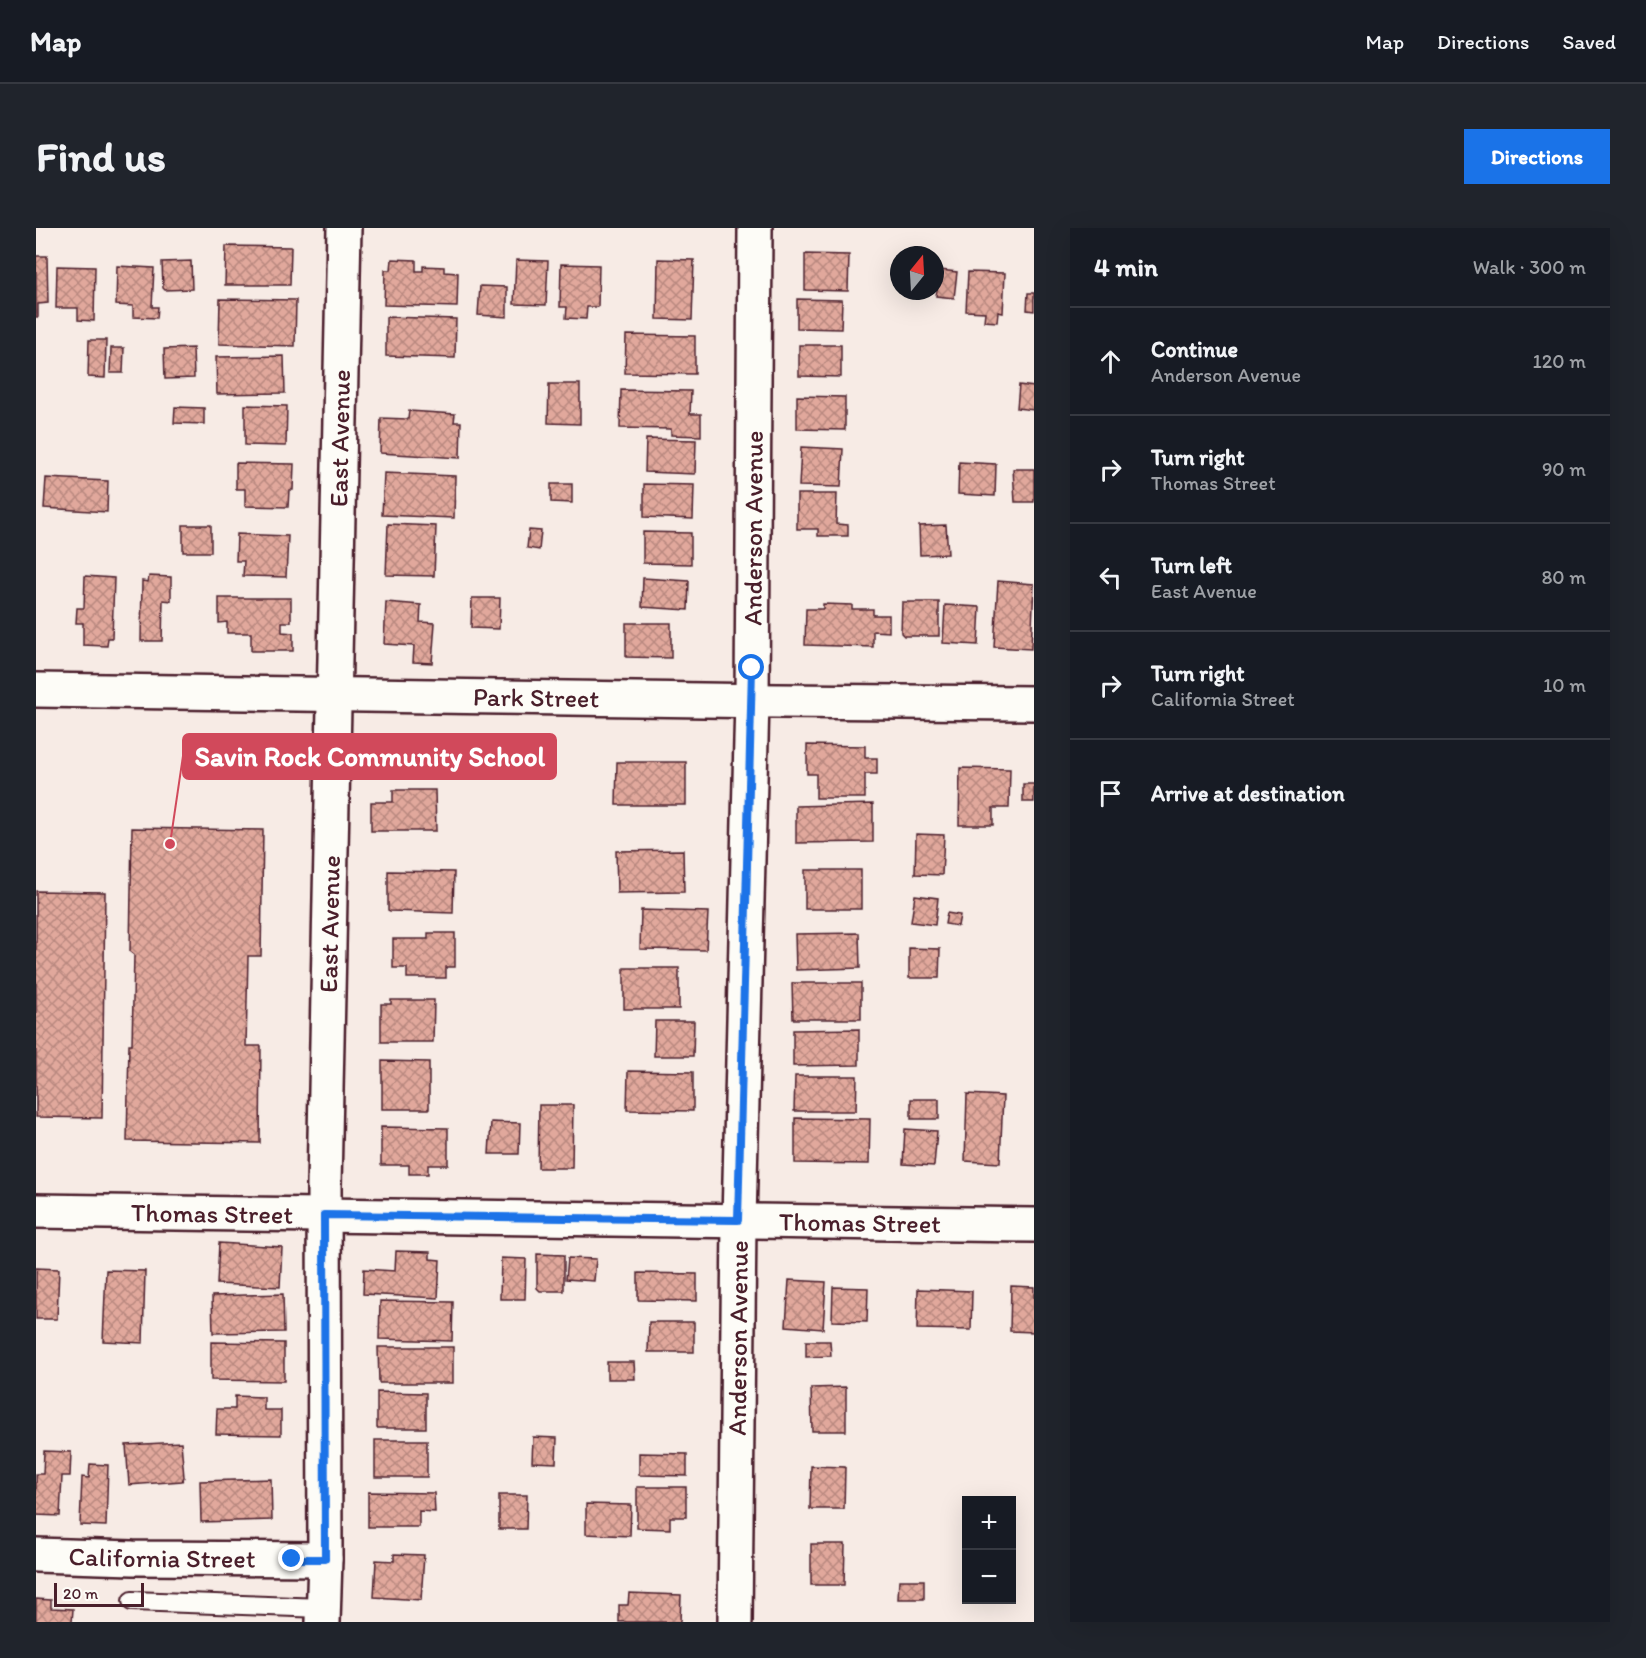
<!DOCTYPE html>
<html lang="en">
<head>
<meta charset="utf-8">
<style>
  :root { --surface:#171b24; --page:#20242c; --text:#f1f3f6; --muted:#9ea1a6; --line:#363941; --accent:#1a73e8 }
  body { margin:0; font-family:Itim,sans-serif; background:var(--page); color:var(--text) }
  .controls { position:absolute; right:18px; bottom:18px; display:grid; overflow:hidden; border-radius:0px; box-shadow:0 6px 24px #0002 }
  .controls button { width:54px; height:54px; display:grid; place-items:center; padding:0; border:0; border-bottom:2px solid var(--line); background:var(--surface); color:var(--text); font:30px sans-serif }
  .compass { position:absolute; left:854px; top:18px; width:54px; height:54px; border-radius:50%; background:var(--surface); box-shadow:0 6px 24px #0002; rotate:18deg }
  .scale { position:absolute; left:18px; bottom:15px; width:90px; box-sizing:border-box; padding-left:6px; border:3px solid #4a1f2b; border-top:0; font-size:16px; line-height:21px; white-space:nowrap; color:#4a1f2b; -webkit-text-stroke:4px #fdfcf7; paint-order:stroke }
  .stop { position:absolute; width:18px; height:18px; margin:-14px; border:4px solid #1a73e8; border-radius:50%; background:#fff }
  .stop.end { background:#1a73e8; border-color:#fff; box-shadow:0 2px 6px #0008 }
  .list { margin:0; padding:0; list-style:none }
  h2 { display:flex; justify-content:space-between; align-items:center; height:78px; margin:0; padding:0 24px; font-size:26px }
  h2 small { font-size:20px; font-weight:400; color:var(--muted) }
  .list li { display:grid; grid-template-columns:39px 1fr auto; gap:18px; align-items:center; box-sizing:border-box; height:108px; padding:0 24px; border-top:2px solid var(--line) }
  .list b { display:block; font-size:22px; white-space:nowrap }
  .list p { margin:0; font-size:20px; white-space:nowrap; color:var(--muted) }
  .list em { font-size:20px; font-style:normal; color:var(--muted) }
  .icon { flex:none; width:33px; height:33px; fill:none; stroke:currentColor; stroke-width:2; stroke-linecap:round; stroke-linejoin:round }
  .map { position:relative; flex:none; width:998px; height:1394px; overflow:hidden; border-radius:0px }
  header { display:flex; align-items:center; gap:36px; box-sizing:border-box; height:84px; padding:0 30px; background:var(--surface); border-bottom:2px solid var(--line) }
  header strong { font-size:28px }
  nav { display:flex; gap:33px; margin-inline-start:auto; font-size:21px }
  .intro { display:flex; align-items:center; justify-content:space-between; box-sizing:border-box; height:144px; padding:0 36px }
  h1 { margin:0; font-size:42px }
  .button { padding:15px 27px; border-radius:0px; background:var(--accent); color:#fff; font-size:21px; font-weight:700 }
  main { display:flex; gap:36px; padding:0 36px }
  aside { flex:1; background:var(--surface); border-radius:0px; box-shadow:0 6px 24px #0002 }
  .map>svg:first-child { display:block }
  .building { fill:url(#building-cross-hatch); stroke:#4a1f2b; stroke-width:1.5 }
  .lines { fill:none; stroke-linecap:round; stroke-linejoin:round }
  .service-casing { stroke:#4a1f2b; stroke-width:22 }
  .minor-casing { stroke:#4a1f2b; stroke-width:38 }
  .service { stroke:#fdfcf7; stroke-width:18 }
  .minor { stroke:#fdfcf7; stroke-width:33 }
  .route { stroke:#1a73e8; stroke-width:8 }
  .labels { text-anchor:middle; stroke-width:5; stroke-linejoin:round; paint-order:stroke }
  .street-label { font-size:26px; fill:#4a1f2b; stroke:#fdfcf7 }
  .leader { fill:none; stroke:#d1495b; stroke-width:2 }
  .callout-dot { fill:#d1495b; stroke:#fdfcf7; stroke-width:2 }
  .callout { fill:#d1495b; stroke:#d1495b; stroke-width:2 }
  .callout-label { font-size:27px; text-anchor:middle; font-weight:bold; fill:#fff }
</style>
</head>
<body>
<header>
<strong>Map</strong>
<nav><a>Map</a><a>Directions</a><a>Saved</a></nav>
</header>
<div class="intro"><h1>Find us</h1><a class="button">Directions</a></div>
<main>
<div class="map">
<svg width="998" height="1394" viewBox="0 0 998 1394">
  <defs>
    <pattern id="building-cross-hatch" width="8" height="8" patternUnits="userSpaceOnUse" patternTransform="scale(1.5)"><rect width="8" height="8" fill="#e1a89c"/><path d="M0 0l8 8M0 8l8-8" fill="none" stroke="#b8887f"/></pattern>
  </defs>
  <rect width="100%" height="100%" fill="#f7ebe5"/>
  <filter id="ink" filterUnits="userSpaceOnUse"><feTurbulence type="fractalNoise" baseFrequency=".0167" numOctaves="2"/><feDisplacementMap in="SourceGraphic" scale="12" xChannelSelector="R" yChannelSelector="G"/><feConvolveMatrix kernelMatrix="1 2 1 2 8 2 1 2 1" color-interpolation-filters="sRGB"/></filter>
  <g filter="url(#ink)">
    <!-- building -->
    <g class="building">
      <path d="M190,18L255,19L254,57H189Z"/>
      <path d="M769,26L813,27L812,63L769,62Z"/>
      <path d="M0,28H11L12,75L2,76V89H0Z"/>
      <path d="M356,31L380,32V43H387V38L408,39V44L422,45L421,79L348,77L349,42H355Z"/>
      <path d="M622,31L658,32L656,92L621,91Z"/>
      <path d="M480,32L512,33L510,77L478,76Z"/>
      <path d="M155,33L156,61L129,62L127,60L126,34Z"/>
      <path d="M525,36L563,37L562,79H551L550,91L530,90L531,79H524Z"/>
      <path d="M21,38L59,39L58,93L42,92V80H20Z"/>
      <path d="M81,38L118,40L116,79H122L121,90L97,89V78L80,77Z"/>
      <path d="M904,42L921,44L918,70L900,68Z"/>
      <path d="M932,44L969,45L967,85L962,84L961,94L948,93L949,84L930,83Z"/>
      <path d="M444,58L471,59V89L442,87Z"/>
      <path d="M992,65H998V83L991,82Z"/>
      <path d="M184,71L260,72L259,118L183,116Z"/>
      <path d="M761,71L806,72L805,101L761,100Z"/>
      <path d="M350,89L420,91L419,130L350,128Z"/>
      <path d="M590,107L659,108V146L589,145Z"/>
      <path d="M53,112H70L69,150L52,149Z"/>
      <path d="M763,117H805V149L763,148Z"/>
      <path d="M75,120H88L87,145H74Z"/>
      <path d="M157,120L158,150L129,151L128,121Z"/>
      <path d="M248,128L249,165L181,166L180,129Z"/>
      <path d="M513,156H544V196L512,195Z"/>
      <path d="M983,157L998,159V182L981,180Z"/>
      <path d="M585,162L655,163L654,186H665V208L635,207V201L584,200Z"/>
      <path d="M761,168L809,169V202L761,201Z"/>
      <path d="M209,177L251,178L250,218L209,217Z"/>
      <path d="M139,179L168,180V196L138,195Z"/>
      <path d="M373,183L419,186L418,194H425L424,230L344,225L345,190L372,191Z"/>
      <path d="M610,211L660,212L659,246L609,244Z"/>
      <path d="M765,219L807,221L805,259L763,258Z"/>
      <path d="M923,234L960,236L959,268L922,266Z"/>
      <path d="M200,235L258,236L257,262H253L252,279L209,278V261H200Z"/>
      <path d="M977,241H998V274H979Z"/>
      <path d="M348,245L419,248L418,290L346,287Z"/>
      <path d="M10,250L72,253L71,284L8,280Z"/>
      <path d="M515,256H536V275L515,274Z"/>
      <path d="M608,256L658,257L657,291L608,289Z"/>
      <path d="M761,266H801L800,296L812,297V308H782V301H761Z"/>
      <path d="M352,296L400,298L398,348L350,347Z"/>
      <rect x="147" y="297" width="28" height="27"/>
      <path d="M910,297L912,326L884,327L883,298Z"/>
      <path d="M493,302L505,303L503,322L491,320Z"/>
      <path d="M607,304L655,305V336L607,335Z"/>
      <path d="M201,306L252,308L250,349L207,348L208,333H200Z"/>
      <path d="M49,348L78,350L76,410H72L71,418L47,417V395H40L41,380H48Z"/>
      <path d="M113,348L135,349V373L127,372L126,413H105L106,353L112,354Z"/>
      <path d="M607,350L653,353L652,382L606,379Z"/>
      <path d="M962,353L998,356L995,421L958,419Z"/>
      <path d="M183,370H255V394H246V404L257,405V423H215V405H191V394L183,395Z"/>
      <path d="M436,370H464L463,401L435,400Z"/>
      <path d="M350,374L385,377L384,394L399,395L396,435L377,434L378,418L348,416Z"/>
      <path d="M866,374H903V408H868L865,405Z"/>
      <path d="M787,376L816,377V381H837V387H853V404L837,403V419L769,417L770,381H787Z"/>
      <path d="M909,377L944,379L942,417L907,415Z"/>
      <path d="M590,395H635V430L590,429Z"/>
      <path d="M771,517L829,518V530H841V546H829V570H780V546H771Z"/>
      <path d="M581,534H650V577H580Z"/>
      <path d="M924,540L974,541L973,580H957V597H923Z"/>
      <rect x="987" y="556" width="11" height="18"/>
      <path d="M357,562H399L400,603H335V574H357Z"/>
      <path d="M837,576V614L760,615V578Z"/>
      <path d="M96,600L227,602L225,728H212L210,818H225L224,915L91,913L93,816H96L98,727L94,724Z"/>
      <path d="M880,606L908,607L906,647L879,646Z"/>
      <path d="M647,622L648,664L581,665L580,623Z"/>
      <rect x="769" y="642" width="56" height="39"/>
      <path d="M352,643L418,644L417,685L354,683L352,682Z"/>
      <path d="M0,663L69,664L66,890L0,889Z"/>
      <path d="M879,667L902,670L899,697L875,694Z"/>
      <path d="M605,682L672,684L670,722L604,721Z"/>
      <path d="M911,685L924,687L922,698L909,696Z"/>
      <path d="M392,705H419V739H410V750H371V740H357V711H392Z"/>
      <path d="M823,705L824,740L760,742L759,706Z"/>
      <path d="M873,720L904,721L903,750H873Z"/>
      <rect x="588" y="740" width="55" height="41"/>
      <path d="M756,755H825V791H757Z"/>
      <path d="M355,772H398L397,814H345V776H355Z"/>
      <path d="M619,793H658L657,828H618Z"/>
      <path d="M823,801V837L757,838V802Z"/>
      <path d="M346,833L393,834V881H346Z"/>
      <path d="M592,843L657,844V883L591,882Z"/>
      <path d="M759,848H821L820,883H758Z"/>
      <path d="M931,866L967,868L964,935L929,933Z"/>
      <rect x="875" y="871" width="28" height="20"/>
      <path d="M503,877H537L536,940H502Z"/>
      <path d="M759,890L834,891L833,936L759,935Z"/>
      <path d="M455,894L484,895L483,926H453Z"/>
      <path d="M345,899L412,900V937H392V946H373V937H345Z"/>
      <path d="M869,901L901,903L898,938L867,936Z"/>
      <path d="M183,1015L246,1019L244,1059L181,1056Z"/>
      <path d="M360,1023L394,1024V1031L404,1032L402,1070L327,1066L328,1041L359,1043Z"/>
      <path d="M501,1026L528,1027V1063H504L501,1060Z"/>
      <path d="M465,1030L490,1031L489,1071H464Z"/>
      <path d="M532,1030L560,1031L558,1053L530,1051Z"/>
      <path d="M0,1040L23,1041L21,1091H0Z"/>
      <path d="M70,1042L109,1043L107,1115L67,1113Z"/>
      <path d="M602,1045L661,1046V1073L602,1072Z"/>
      <path d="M753,1052L790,1054L787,1101L750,1098Z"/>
      <path d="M975,1058L998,1059V1104L974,1103Z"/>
      <path d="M797,1059L832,1060L831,1094L796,1093Z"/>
      <path d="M882,1061L936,1063L935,1102L881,1101Z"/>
      <path d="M247,1066L248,1104L177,1105L176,1068Z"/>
      <path d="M344,1073L417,1074L416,1113L343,1111Z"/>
      <path d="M613,1094H658V1124H612Z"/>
      <path d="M770,1113H794L795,1128L770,1129Z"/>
      <path d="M175,1114L248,1115V1153L175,1152Z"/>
      <path d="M342,1119H417V1155H343Z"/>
      <path d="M571,1134H598L599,1151H571Z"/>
      <path d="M810,1159V1203H776L775,1160Z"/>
      <path d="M341,1164L390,1165V1200H341Z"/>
      <path d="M199,1168L228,1169V1182H245V1207L180,1206L181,1181H199Z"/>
      <path d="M497,1209L521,1210L520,1235L496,1234Z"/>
      <rect x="339" y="1212" width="52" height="37"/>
      <path d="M145,1214L148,1249L146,1253L93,1257L90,1217Z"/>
      <path d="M8,1223L35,1224L34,1248H26L24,1288L0,1287V1246H7Z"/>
      <path d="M603,1225L651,1226V1248L603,1247Z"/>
      <path d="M54,1236L72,1237L70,1298L44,1297L46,1249L53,1250Z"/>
      <path d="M775,1238L809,1239L808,1281H774Z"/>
      <path d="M235,1251L236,1292L165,1294L164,1253Z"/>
      <path d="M601,1259H650V1289H634V1301L601,1300Z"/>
      <path d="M332,1264L398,1265L399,1284L383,1283V1299H332Z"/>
      <path d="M463,1267H491L490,1301H463Z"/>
      <path d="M550,1276L595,1277L594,1308L550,1306Z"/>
      <path d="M775,1316H809L808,1357H775Z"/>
      <path d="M358,1326L388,1327L385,1372L338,1369L340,1332L358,1333Z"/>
      <path d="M863,1352H888V1371H862Z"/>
      <path d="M593,1365L645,1367L644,1394H583V1377H592Z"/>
      <path d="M0,1371L15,1372V1380L37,1381L36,1394H0Z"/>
    </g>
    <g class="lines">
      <defs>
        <path id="service" d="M96,1373L287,1380"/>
        <g id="minor">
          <path id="s1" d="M0,462L742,473L998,475"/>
          <path id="s2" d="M0,983L998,997"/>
          <path id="s3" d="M0,1327L97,1330L289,1331"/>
          <path id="s4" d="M287,1394L289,1331L288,957L308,0"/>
          <path id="s5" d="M699,1394L703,992L716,472L719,0"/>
        </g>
      </defs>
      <!-- service casing -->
      <use href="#service" class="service-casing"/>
      <!-- minor casing -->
      <use href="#minor" class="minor-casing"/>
      <!-- service -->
      <use href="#service" class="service"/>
      <!-- minor -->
      <use href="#minor" class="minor"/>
    </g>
  </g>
  <g class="lines" filter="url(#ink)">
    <!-- route -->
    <path class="route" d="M256,1331H289L288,987L702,992L716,440"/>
  </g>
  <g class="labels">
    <!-- street labels -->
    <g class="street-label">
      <text dy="9" stroke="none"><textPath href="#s4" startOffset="1184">East Avenue</textPath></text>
      <text dy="9" stroke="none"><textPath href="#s5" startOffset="1094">Anderson Avenue</textPath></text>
      <text dy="9" stroke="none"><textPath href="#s1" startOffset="500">Park Street</textPath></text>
      <text dy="9" stroke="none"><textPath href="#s4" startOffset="698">East Avenue</textPath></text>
      <text dy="9" stroke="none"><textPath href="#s2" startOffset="176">Thomas Street</textPath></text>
      <text dy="9" stroke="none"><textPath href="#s2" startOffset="824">Thomas Street</textPath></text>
      <text dy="9" stroke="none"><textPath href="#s5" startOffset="284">Anderson Avenue</textPath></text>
      <text dy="9" stroke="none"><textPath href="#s3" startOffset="126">California Street</textPath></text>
    </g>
  </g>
  <!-- callouts -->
  <path class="leader" d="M134 616L147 528"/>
  <circle class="callout-dot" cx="134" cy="616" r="6"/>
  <rect class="callout" x="147" y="506" width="373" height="45" rx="6"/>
  <g class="callout-label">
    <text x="334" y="538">Savin Rock Community School</text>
  </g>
</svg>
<div class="controls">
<button>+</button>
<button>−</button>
</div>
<svg class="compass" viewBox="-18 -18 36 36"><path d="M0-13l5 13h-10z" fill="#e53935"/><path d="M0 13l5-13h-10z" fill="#9ea1a6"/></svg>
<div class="scale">20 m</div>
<div class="stop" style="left:716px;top:440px"></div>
<div class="stop end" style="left:256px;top:1331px"></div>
</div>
<aside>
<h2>4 min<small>Walk · 300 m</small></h2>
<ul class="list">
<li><svg class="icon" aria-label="ahead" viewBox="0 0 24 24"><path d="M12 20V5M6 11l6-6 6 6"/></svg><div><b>Continue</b><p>Anderson Avenue</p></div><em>120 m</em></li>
<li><svg class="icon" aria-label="right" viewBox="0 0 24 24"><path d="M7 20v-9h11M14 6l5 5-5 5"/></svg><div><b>Turn right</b><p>Thomas Street</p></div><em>90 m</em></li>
<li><svg class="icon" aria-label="left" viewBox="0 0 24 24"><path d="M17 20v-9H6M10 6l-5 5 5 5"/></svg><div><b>Turn left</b><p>East Avenue</p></div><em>80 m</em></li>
<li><svg class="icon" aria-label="right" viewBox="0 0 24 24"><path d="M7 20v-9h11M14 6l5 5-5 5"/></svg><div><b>Turn right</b><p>California Street</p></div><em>10 m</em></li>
<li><svg class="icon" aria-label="arrive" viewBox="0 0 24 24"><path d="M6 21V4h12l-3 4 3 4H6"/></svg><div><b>Arrive at destination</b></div></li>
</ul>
</aside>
</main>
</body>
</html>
